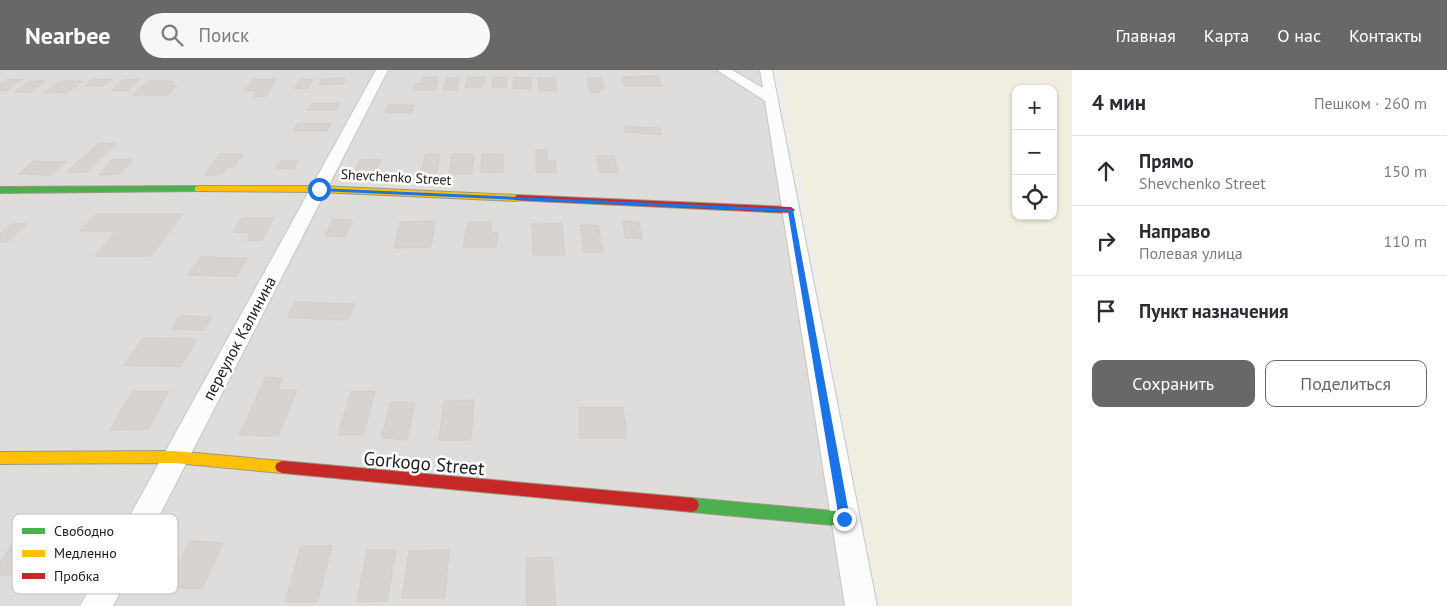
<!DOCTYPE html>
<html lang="ru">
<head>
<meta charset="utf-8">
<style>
  :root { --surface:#fff; --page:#f7f7f7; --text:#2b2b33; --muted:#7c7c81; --line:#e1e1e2; --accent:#696867 }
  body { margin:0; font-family:"PT Sans",sans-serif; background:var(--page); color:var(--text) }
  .controls { position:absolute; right:15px; top:15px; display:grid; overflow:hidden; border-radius:10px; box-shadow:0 1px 4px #0004 }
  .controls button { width:45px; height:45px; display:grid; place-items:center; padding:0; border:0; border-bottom:1px solid var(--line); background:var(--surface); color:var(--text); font:25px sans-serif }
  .stop { position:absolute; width:15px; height:15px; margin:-11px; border:4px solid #1a73e8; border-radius:50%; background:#fff }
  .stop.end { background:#1a73e8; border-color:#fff; box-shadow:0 1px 5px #0008 }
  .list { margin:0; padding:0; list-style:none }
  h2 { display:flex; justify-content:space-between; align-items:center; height:65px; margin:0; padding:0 20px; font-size:21px }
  h2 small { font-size:16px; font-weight:400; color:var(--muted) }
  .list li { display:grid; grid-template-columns:32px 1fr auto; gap:15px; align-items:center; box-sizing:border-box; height:70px; padding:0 20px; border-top:1px solid var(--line) }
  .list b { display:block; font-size:19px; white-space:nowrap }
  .list p { margin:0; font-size:16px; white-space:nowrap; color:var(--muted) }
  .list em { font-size:16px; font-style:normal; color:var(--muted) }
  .actions { display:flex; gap:10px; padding:15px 20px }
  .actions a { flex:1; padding:11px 0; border:1px solid var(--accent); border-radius:10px; text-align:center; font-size:18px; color:var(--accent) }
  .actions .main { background:var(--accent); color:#fff }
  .icon { flex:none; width:28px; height:28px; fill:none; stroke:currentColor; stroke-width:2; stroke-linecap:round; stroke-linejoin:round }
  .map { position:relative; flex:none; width:1072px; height:536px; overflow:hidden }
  header { display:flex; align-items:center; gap:30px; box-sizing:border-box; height:70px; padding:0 25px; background:var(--accent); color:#fff }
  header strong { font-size:24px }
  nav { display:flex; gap:28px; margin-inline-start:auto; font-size:18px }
  .search { width:350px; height:45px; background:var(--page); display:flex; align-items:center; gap:12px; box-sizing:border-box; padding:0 18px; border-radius:28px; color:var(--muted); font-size:19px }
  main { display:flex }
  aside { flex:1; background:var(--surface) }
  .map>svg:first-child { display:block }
  .residential { fill:#dedddb }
  .farmland { fill:#f0eede; fill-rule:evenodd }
  .building { fill:#d6d3d1; stroke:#d2cecb }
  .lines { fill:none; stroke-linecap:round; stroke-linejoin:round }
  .street-casing { stroke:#c6c5c4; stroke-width:2 }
  .fast-casing { stroke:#9a9981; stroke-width:2 }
  .slow-casing { stroke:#9a9981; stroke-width:2 }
  .jam-casing { stroke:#9a9981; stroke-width:2 }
  .street { fill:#fdfcfc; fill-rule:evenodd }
  .fast { fill:#4caf50; fill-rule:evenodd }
  .slow { fill:#ffc107; fill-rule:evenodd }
  .jam { fill:#c62828; fill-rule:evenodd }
  .route { fill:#1a73e8 }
  .labels { text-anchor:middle; stroke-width:5; stroke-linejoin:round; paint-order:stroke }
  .far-street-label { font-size:14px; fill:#212121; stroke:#fff }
  .street-label { font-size:16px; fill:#212121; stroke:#fff }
  .near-street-label { font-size:19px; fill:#212121; stroke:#fff }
  .key { fill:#fff; stroke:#bcbcbc; stroke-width:1 }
  .key-label { font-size:14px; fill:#212121 }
</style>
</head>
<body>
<header>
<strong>Nearbee</strong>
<div class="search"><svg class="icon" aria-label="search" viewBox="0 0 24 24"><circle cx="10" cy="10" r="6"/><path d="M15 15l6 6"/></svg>Поиск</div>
<nav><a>Главная</a><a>Карта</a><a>О нас</a><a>Контакты</a></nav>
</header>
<main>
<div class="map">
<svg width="1072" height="536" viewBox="0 0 1072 536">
  <rect width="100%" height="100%" fill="#efedea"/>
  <!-- residential -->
  <path class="residential" d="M0,0H767L861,536H0Z"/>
  <!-- farmland -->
  <path class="farmland" d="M781,0H1072V536H878ZM1016,19H1053V146H1016Z"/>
  <!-- building -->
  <g class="building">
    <path d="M658,6L662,16H624L622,7Z"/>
    <path d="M423,7H438L436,20H413L415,14H421Z"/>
    <path d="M468,7H485L482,17H465Z"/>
    <rect x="492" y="7" width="15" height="10"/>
    <path d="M514,7L531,8V19H513Z"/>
    <path d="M345,8L343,14L319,15L322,9Z"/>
    <path d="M447,8H460L457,20H443Z"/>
    <path d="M538,8H555L557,21H539Z"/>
    <path d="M587,8H601L604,19H598L600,23H590Z"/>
    <path d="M7,9H23L5,21H0V14Z"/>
    <path d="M93,9H112L103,16H84Z"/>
    <path d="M140,9L127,21H111L124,10Z"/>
    <path d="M253,9H277L266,26L253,27L257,21H244Z"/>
    <path d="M300,9H313L308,18L294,19Z"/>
    <path d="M31,11H46L30,22H14Z"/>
    <path d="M60,11H83L67,23H44Z"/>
    <path d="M148,11H174L171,15H177L168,25H133Z"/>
    <path d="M312,33H340L336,40H307Z"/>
    <path d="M388,35H414L412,43H385Z"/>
    <path d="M299,53H331L326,61H293Z"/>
    <path d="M625,56L661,58V65L625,62Z"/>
    <path d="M99,73H117L86,102H67Z"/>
    <path d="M536,80H547V91H556V103H536Z"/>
    <path d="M220,84H243L234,97H227L221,105H204Z"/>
    <path d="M426,84H440L437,103H421Z"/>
    <path d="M452,84H474L472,104H449Z"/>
    <path d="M482,84H503V103H481Z"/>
    <path d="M596,86H614L618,103H600Z"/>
    <path d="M113,89H133L120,104L99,105Z"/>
    <path d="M381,89L377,102H355L359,90Z"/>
    <path d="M34,91L66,92L51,105L18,104Z"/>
    <path d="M280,91H298L294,99H275Z"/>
    <path d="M96,144H183L151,186H95L116,161H80Z"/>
    <path d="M242,148H274L261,171H247L251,163L233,162Z"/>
    <path d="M333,149L353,150L345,167L325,166Z"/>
    <path d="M435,151L431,177L394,178L400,152Z"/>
    <path d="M623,151L639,152L642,169L625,168Z"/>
    <path d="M468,152H492L490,162L498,163L496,177H463Z"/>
    <path d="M562,153L565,185H533L532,154Z"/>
    <path d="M12,154H27L7,172H0V164Z"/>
    <path d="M580,155H598L603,182H584Z"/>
    <path d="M201,187L248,188L236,206L188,205Z"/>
    <path d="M295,232L355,234L348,250L288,248Z"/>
    <path d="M180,246L212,247L204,260L171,259Z"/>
    <path d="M143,268L197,269L180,297L124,295Z"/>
    <path d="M266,307L282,308L277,320H297L278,366L239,365Z"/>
    <path d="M133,321H169L148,359L110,360Z"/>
    <path d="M351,321H375L363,365H338Z"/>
    <path d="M474,330L471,370H439L444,331Z"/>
    <path d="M391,332L415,333L407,370L381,368Z"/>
    <path d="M579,337H623L627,368H580Z"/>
    <path d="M16,468H77L55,505H0V493Z"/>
    <path d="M190,471L223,473L202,519L167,517Z"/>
    <path d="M301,476H332L317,532H285Z"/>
    <path d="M367,480H396L387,531L357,532Z"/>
    <path d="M449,480L445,528H402L409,481Z"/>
    <path d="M552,487L556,536H527L526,488Z"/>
  </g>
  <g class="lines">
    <defs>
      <g id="street">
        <path d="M376,0H388L113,536H80Z"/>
        <path d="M717,0H732L763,18L760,0H772L877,536H845L765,31Z"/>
      </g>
      <g id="fast">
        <path d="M198,116L201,117V121L0,123V117Z"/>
        <path d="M692,428L844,442L849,444L851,449L849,454L844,456L692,442L687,440L685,435L687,430Z"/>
      </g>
      <g id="slow">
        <path d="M198,116H319L517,125L521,128L517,131L319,122L195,121V117Z"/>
        <path d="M174,381L282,391L287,393L289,397L287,401L282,403L174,393L0,394V382Z"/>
      </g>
      <g id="jam">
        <path d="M517,125L791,137L795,140L791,143L514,130L513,128Z"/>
        <path d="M282,391L692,428L697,430L699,435L697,440L692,442L282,403L277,401L275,397L277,393Z"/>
      </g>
    </defs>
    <!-- street casing -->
    <use href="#street" class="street-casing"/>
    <!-- fast casing -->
    <use href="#fast" class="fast-casing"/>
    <!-- slow casing -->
    <use href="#slow" class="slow-casing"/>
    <!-- jam casing -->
    <use href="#jam" class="jam-casing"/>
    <!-- street -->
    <use href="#street" class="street"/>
    <!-- fast -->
    <use href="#fast" class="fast"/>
    <!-- slow -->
    <use href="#slow" class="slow"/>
    <!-- jam -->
    <use href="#jam" class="jam"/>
  </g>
  <!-- route -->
  <path class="route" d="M316,118L793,139L850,449L848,452L844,454L839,449L788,142L319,121Z"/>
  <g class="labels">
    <!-- far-street labels -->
    <g class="far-street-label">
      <text transform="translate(396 107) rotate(3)" y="5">Shevchenko Street</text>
    </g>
    <!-- street labels -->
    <g class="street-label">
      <text transform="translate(239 268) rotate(-62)" y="6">переулок Калинина</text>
    </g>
    <!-- near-street labels -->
    <g class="near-street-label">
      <text transform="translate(424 393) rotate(5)" y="7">Gorkogo Street</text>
    </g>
  </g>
  <!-- legend -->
  <rect x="12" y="444" width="166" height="80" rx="8" class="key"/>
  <rect x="22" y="458" width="23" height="6" fill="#4caf50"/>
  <rect x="22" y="480" width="23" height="7" fill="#ffc107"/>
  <rect x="22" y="503" width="23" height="6" fill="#c62828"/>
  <g class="key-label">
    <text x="54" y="466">Свободно</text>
    <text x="54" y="488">Медленно</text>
    <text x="54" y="511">Пробка</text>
  </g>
</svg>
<div class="controls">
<button>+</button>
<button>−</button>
<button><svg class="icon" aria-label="locate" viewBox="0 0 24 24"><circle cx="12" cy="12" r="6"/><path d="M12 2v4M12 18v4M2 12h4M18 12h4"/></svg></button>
</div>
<div class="stop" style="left:319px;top:119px"></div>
<div class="stop end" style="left:844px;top:449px"></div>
</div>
<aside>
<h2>4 мин<small>Пешком · 260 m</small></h2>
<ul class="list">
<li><svg class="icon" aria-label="ahead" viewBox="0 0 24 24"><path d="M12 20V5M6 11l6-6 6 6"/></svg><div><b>Прямо</b><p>Shevchenko Street</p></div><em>150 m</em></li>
<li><svg class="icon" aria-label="right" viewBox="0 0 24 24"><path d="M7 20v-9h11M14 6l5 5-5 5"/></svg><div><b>Направо</b><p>Полевая улица</p></div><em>110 m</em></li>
<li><svg class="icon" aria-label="arrive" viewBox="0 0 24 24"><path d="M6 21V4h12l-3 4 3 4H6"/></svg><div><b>Пункт назначения</b></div></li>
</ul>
<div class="actions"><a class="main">Сохранить</a><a>Поделиться</a></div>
</aside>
</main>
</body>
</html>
